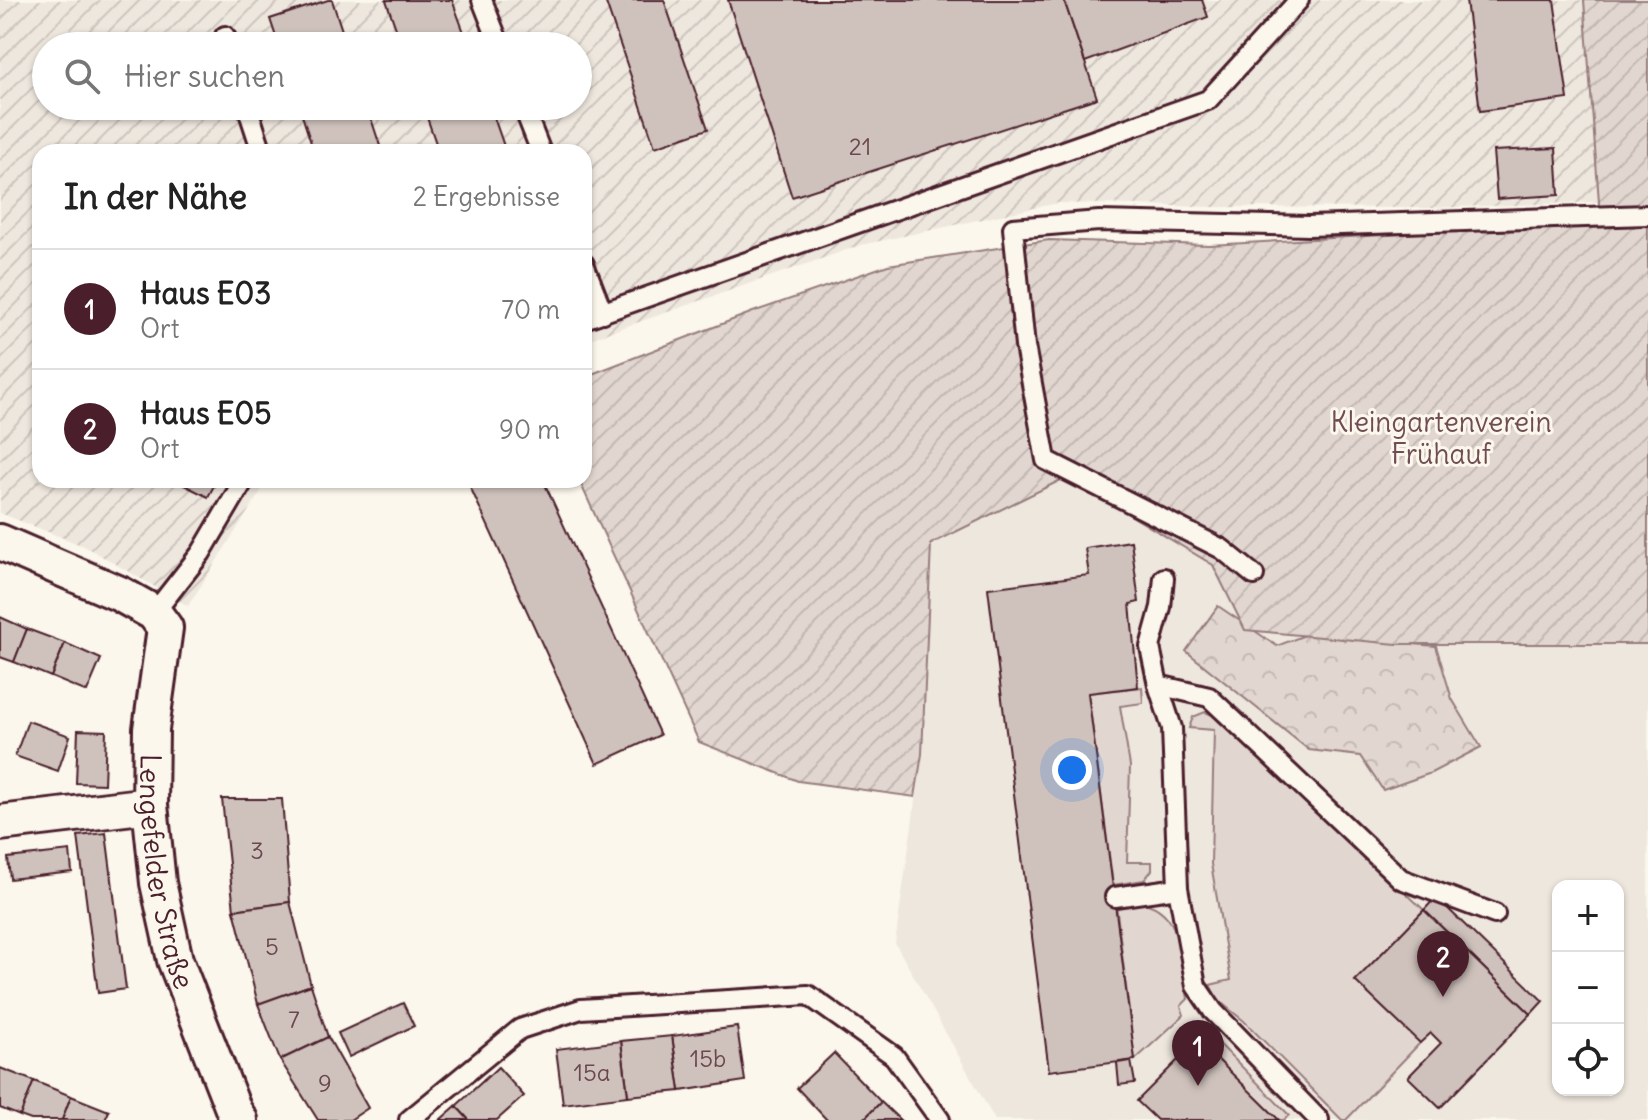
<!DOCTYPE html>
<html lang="de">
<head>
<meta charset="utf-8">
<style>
  :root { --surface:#fff; --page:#f6f6f6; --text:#222; --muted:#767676; --line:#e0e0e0; --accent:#4a1f2b }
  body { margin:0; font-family:Delius,sans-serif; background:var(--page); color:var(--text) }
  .controls { position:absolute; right:24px; bottom:24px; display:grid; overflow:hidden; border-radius:16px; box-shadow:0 2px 6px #0004 }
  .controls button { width:72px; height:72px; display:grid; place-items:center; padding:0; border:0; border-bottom:2px solid var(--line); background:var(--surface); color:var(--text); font:40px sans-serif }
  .you { position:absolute; left:1072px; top:770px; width:28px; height:28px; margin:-20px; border:6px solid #fff; border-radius:50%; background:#1a73e8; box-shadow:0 0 0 12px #1a73e833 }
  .badge { display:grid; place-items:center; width:52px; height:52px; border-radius:50%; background:var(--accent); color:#fff; font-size:26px; font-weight:700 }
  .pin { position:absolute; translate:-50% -66px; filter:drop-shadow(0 2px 4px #0008) }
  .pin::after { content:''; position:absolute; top:42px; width:28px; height:24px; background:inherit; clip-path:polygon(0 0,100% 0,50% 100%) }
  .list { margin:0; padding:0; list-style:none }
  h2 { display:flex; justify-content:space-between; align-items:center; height:104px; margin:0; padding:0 32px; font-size:34px }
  h2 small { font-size:26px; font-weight:400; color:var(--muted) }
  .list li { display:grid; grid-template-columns:52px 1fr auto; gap:24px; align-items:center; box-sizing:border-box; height:120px; padding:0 32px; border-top:2px solid var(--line) }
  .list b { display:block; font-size:30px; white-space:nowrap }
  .list p { margin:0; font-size:26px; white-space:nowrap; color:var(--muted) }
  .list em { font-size:26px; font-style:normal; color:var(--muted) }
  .icon { flex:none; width:44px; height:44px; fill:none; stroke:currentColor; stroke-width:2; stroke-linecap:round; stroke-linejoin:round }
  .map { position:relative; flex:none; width:1648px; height:1120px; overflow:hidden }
  .search { position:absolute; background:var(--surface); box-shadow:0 2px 6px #0004; left:32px; top:32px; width:560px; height:88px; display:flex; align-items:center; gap:20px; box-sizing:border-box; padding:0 28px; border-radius:44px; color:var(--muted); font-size:30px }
  .panel { position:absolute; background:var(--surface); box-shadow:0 2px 6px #0004; left:32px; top:144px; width:560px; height:344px; border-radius:24px }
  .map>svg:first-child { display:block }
  .built { fill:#eee7de; fill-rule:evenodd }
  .industrial { fill:url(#industrial-furrows); fill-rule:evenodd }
  .green { fill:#e2d7d0; stroke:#967b7e; stroke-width:2 }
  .forest { fill:url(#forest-crowns); stroke:#967b7e; stroke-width:2 }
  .garden { fill:url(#garden-furrows); stroke:#967b7e; stroke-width:2 }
  .building { fill:#cfc2bc; stroke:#4a1f2b; stroke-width:2 }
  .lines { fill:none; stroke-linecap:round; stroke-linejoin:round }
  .lane-casing { stroke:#4a1f2b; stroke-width:24 }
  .street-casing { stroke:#4a1f2b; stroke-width:40 }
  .lane { stroke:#fbf7ec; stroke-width:18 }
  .street { stroke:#fbf7ec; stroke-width:34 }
  .labels { text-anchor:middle; stroke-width:6; stroke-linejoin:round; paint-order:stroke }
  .number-label { font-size:24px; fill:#6b484f }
  .park-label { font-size:28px; fill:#704d54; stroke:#fbf7ec }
  .street-label { font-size:28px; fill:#4a1f2b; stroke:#fbf7ec }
</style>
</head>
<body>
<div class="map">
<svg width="1648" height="1120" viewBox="0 0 1648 1120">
  <defs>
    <pattern id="industrial-furrows" width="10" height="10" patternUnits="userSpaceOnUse" patternTransform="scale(2)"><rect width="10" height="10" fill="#eee7de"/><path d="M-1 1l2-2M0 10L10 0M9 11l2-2" fill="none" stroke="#cec6bf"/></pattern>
    <pattern id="forest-crowns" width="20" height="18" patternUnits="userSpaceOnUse" patternTransform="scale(2)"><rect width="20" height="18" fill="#e2d7d0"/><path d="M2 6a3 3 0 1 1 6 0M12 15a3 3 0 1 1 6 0" fill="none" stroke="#c3b8b3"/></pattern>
    <pattern id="garden-furrows" width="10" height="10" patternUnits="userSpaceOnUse" patternTransform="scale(2)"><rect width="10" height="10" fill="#e2d7d0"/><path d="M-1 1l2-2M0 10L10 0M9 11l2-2" fill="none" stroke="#c3b8b3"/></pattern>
  </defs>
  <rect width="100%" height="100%" fill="#fbf7ec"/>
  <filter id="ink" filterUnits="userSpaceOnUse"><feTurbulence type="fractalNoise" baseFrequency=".0125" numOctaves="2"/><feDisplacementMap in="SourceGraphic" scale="16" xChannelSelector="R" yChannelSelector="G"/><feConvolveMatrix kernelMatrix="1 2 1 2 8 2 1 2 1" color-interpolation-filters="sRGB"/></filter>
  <g filter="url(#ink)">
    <!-- built -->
    <path class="built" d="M1068,477L1213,565L1245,630L1397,644H1648V1120H995L895,943L922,754L931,544ZM1558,886H1618V1090H1558Z"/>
    <!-- industrial -->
    <path class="industrial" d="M0,0H1584L1599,202L1430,208L1212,207L1058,203L861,245L584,341V152H40V480H268L188,606L86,547L0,513ZM46,46H578V106H46Z"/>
    <!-- green -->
    <g class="green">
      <path d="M1142,687L1143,703L1120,706L1130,766L1127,862H1152V870L1144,880L1113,885L1088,693Z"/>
      <path d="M1205,712L1217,717L1227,725L1424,910L1355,981L1420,1043L1346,1120H1342L1244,1021L1218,1000L1210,985L1231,980L1211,864L1214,730L1189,728L1193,717Z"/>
      <path d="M1136,902C1184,905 1182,963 1188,999L1181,1006L1184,1015L1135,1060L1116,904Z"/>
      <path d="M1200,1024L1289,1115L1284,1120H1279L1190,1034Z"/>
    </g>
    <!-- forest -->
    <path class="forest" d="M1218,606L1277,646L1305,635L1436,646L1452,699L1481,747L1431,773L1383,790L1360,756L1309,750L1186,651Z"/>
    <!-- garden -->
    <path class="garden" d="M1584,0H1648V644H1397L1245,630L1213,565L1067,477L931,544L922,754L915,797L798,781L699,742L579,480H584V377L753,312L888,265L1049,240L1209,245L1455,231L1598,227L1599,202Z"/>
    <!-- building -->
    <g class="building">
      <path d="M328,0H332L347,46H279L270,19Z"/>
      <path d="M386,0H452L469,46H402Z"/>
      <path d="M605,0H664L708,129L655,147Z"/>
      <path d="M728,0H1064L1097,98L792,197Z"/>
      <path d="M1064,0H1202L1208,17L1085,62Z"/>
      <path d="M1466,0H1554L1568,99L1480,111Z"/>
      <path d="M299,106H367L382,152H314Z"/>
      <path d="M423,106H490L506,152H439Z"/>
      <path d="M1556,148L1559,195L1497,199L1493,151Z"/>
      <path d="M174,480H217L208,497Z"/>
      <path d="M467,480H543L660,735L597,764Z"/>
      <path d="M1131,541L1139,602L1130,604L1138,687L1088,693L1135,1060L1049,1071L988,588L1089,575L1085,548Z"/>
      <path d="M0,617L27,629L14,662L0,657Z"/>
      <path d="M27,629L65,643L51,677L14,662Z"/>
      <path d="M65,643L101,659L87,692L51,677Z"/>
      <path d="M28,721L70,736L58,771L15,756Z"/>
      <path d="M78,730L106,731L104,784L76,783Z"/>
      <path d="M222,799H282L290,902L234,910Z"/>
      <path d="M106,833L126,989L98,993L78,836Z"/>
      <path d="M70,851L72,872L10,879L8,858Z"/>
      <path d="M1436,897L1543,1001L1531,1014L1424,910Z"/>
      <path d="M290,902L311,985L258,1004L234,910Z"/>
      <path d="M1424,910L1531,1014L1440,1108L1408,1077L1441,1043L1431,1033L1420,1043L1355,981Z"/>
      <path d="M311,985L328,1037L280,1060L258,1004Z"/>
      <path d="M403,1003L414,1026L349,1057L338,1033Z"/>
      <path d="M737,1027L745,1081L680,1091L672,1036Z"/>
      <path d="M672,1036L680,1091L628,1096L621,1041Z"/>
      <path d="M328,1037L368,1108L350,1120H318L280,1060Z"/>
      <path d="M1198,1040L1279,1120H1157L1137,1101Z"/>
      <path d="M621,1041L628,1096L563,1104L556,1049Z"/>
      <path d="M834,1053L881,1102L863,1120H827L797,1088Z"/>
      <path d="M1131,1061L1135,1083L1119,1085L1117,1063Z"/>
      <path d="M498,1067L524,1096L497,1120H469L456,1106Z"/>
      <path d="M0,1068L34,1081L20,1116L0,1108Z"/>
      <path d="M34,1081L71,1096L62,1120H31L20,1116Z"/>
      <path d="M71,1096L109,1111L105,1120H62Z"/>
      <path d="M881,1102L900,1120H863Z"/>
      <path d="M456,1106L469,1120H440Z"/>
    </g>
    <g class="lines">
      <defs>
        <g id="lane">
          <path d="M482,0L500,46"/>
          <path d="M225,36L228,46"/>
          <path d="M247,106L262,152"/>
          <path d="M523,106L541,152"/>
          <path d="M584,264L603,313"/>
          <path d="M584,319L1208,100L1299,0"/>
          <path d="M1254,575L1222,549L1046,460L1025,346L1013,228L1099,221L1309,226L1648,215"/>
          <path d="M1164,578L1161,607L1150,647L1158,685L1209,697L1401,879L1495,914"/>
          <path d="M154,613L201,553L244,480"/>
          <path d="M1158,685L1172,728L1178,888L1196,986L1213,1011L1319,1120"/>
          <path d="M1115,897L1178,888"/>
          <path d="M409,1120L520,1029L581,1009L808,995L894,1056L940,1120"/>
        </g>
        <g id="street">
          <path id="s1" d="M0,542L120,594L154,613L165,628L151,729L150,805L158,883L175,960L234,1111L240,1120"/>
          <path d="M0,823L150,805"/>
        </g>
      </defs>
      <!-- lane casing -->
      <use href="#lane" class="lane-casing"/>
      <!-- street casing -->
      <use href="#street" class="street-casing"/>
      <!-- lane -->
      <use href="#lane" class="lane"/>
      <!-- street -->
      <use href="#street" class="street"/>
    </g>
  </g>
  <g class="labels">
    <!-- number labels -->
    <g class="number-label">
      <text x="860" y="155">21</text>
      <text x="257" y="859">3</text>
      <text x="272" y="955">5</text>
      <text x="294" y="1028">7</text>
      <text x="708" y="1067">15b</text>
      <text x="592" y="1081">15a</text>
      <text x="325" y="1092">9</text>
    </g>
    <!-- park labels -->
    <g class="park-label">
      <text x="1441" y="432">Kleingartenverein<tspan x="1441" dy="32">Frühauf</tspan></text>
    </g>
    <!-- street labels -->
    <g class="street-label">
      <text dy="10" stroke="none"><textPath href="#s1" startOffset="434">Lengefelder Straße</textPath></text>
    </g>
  </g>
</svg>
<div class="controls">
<button>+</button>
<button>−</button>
<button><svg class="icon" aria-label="locate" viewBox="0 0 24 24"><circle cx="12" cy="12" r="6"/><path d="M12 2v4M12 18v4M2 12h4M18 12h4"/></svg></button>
</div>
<div class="you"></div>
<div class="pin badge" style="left:1198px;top:1086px">1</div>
<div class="pin badge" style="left:1443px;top:997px">2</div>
<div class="search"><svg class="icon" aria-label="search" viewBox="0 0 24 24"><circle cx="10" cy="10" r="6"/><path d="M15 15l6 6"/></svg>Hier suchen</div>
<section class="panel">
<h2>In der Nähe<small>2 Ergebnisse</small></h2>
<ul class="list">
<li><span class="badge">1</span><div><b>Haus E03</b><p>Ort</p></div><em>70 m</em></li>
<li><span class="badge">2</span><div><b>Haus E05</b><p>Ort</p></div><em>90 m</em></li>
</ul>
</section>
</div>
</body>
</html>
